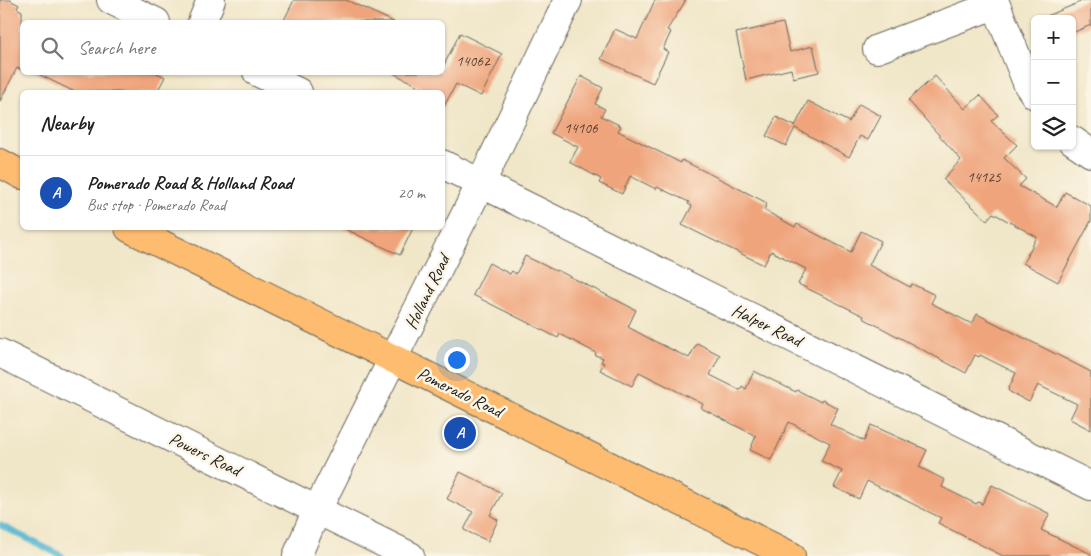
<!DOCTYPE html>
<html lang="en">
<head>
<meta charset="utf-8">
<style>
  :root { --surface:#fff; --page:#f6f6f6; --text:#222; --muted:#767676; --line:#e0e0e0; --accent:#ea580c }
  body { margin:0; font-family:Caveat,sans-serif; background:var(--page); color:var(--text) }
  .controls { position:absolute; right:15px; top:15px; display:grid; overflow:hidden; border-radius:8px; box-shadow:0 1px 4px #0004 }
  .controls button { width:45px; height:45px; display:grid; place-items:center; padding:0; border:0; border-bottom:1px solid var(--line); background:var(--surface); color:var(--text); font:25px sans-serif }
  .you { position:absolute; left:456px; top:359px; width:18px; height:18px; margin:-12px; border:4px solid #fff; border-radius:50%; background:#1a73e8; box-shadow:0 0 0 8px #1a73e833 }
  .badge { display:grid; place-items:center; width:32px; height:32px; border-radius:50%; background:var(--accent); color:#fff; font-size:16px; font-weight:700 }
  .pin { position:absolute; translate:-50% -50%; border:2px solid #fff; box-shadow:0 1px 5px #0006 }
  .list { margin:0; padding:0; list-style:none }
  h2 { display:flex; justify-content:space-between; align-items:center; height:65px; margin:0; padding:0 20px; font-size:21px }
  h2 small { font-size:16px; font-weight:400; color:var(--muted) }
  .list li { display:grid; grid-template-columns:32px 1fr auto; gap:15px; align-items:center; box-sizing:border-box; height:75px; padding:0 20px; border-top:1px solid var(--line) }
  .list b { display:block; font-size:19px; white-space:nowrap }
  .list p { margin:0; font-size:16px; white-space:nowrap; color:var(--muted) }
  .list em { font-size:16px; font-style:normal; color:var(--muted) }
  .icon { flex:none; width:28px; height:28px; fill:none; stroke:currentColor; stroke-width:2; stroke-linecap:round; stroke-linejoin:round }
  .map { position:relative; flex:none; width:1091px; height:556px; overflow:hidden }
  .search { position:absolute; background:var(--surface); box-shadow:0 1px 4px #0004; left:20px; top:20px; width:425px; height:55px; display:flex; align-items:center; gap:12px; box-sizing:border-box; padding:0 18px; border-radius:8px; color:var(--muted); font-size:19px }
  .panel { position:absolute; background:var(--surface); box-shadow:0 1px 4px #0004; left:20px; top:90px; width:425px; height:140px; border-radius:8px }
  .map>svg:first-child { display:block }
  .lines { fill:none; stroke-linecap:round; stroke-linejoin:round }
  .stream { stroke:#52b6d1; stroke-width:6 }
  .building { fill:#efa47b }
  .minor-casing { stroke:#666358; stroke-width:30 }
  .major-casing { stroke:#666358; stroke-width:30 }
  .minor { stroke:#fff; stroke-width:28 }
  .major { stroke:#fdbc70; stroke-width:28 }
  .labels { text-anchor:middle; stroke-width:5; stroke-linejoin:round; paint-order:stroke }
  .number-label { font-size:15px; fill:#513e34 }
  .street-label { font-size:18px; fill:#1c1c1c; stroke:#fcf5e5 }
</style>
</head>
<body>
<div class="map">
<svg width="1091" height="556" viewBox="0 0 1091 556">
  <rect width="100%" height="100%" fill="#fcf5e5"/>
  <filter id="ink" filterUnits="userSpaceOnUse"><feTurbulence type="fractalNoise" baseFrequency=".02" numOctaves="2"/><feDisplacementMap in="SourceGraphic" scale="10" xChannelSelector="R" yChannelSelector="G"/><feConvolveMatrix kernelMatrix="1 2 1 2 8 2 1 2 1" color-interpolation-filters="sRGB"/></filter>
  <filter id="wash" filterUnits="userSpaceOnUse"><feTurbulence type="fractalNoise" baseFrequency=".0096" numOctaves="4" result="noise"/><feDisplacementMap in="SourceGraphic" scale="20" xChannelSelector="R" yChannelSelector="G"/><feGaussianBlur stdDeviation="1.12" result="paint"/><feColorMatrix in="noise" values="0 0 0 0 0 0 0 0 0 0 0 0 0 0 0 0 0 1.4 0 .05"/><feComposite in="paint" operator="in"/></filter>
  <g filter="url(#wash)">
    <rect width="100%" height="100%" fill="#f0e6c8"/>
    <g class="lines">
      <!-- stream -->
      <path class="stream" d="M0,525L62,556"/>
    </g>
    <g id="blocks">
      <!-- building -->
      <g class="building">
        <path d="M0,0H10L19,5L17,8L22,11V70L17,68L0,101Z"/>
        <path d="M294,0H346L394,22H283Z"/>
        <path d="M655,0H686L667,30L671,32L663,49L668,52L653,83L601,59L615,29L637,39Z"/>
        <path d="M1085,0H1091V25L1072,33V19H1040Z"/>
        <path d="M783,23L790,52L813,46L819,72L793,78L791,69L746,80L736,33Z"/>
        <path d="M460,33L502,54L481,96L456,84L442,110V92H430L391,72H442V69Z"/>
        <path d="M34,72H155L165,77L157,92H75Z"/>
        <path d="M581,76L603,88L595,104L605,109L601,116L621,126L618,131L681,163L682,160L724,181L767,203L764,210L795,227L797,224L851,252L861,231L881,241L869,265L910,287L912,284L935,295L931,303L972,324L977,314L1091,372V430L1070,419L1077,404L1038,385L1029,402L1010,392L1008,390L1016,373L980,355L979,357L975,355L966,373L863,318L864,316L798,284L806,269L771,251L764,265L682,225L692,206L688,204L689,202L657,187L656,189L630,176L622,194L599,183L601,179L570,162L578,147L551,133Z"/>
        <path d="M935,76L965,109L980,95L998,115L991,121L1017,145L1004,158L1026,179L1019,186L1057,207L1065,192L1091,206V221L1058,282L1023,263L1037,237L993,213L987,220L943,179L961,160L908,100Z"/>
        <path d="M808,101L849,122L859,104L881,116L868,140L860,136L849,157L795,128L786,146L766,136L776,117L795,126Z"/>
        <path d="M343,228H413L400,255Z"/>
        <path d="M525,256L556,271L557,270L636,310L628,327L654,341L689,358L697,343L720,355L710,375L740,390L742,386L746,389L754,371L796,392L797,390L821,402L822,400L838,408L830,424L864,441L871,425L927,450L919,467L945,480L942,487L976,504L978,502L982,504L992,485L1050,514L1041,530L1091,554V556H1003L938,523L941,518L867,481L859,499L834,487L842,471L821,461L830,443L789,422L771,460L750,450L756,436L701,408L703,404L639,372L632,386L600,370L604,363L601,362L603,358L595,355L596,353L560,334L558,338L473,295L489,263L510,274L512,271L516,274Z"/>
        <path d="M460,472L502,493L490,515L498,520L488,541L464,530L473,512L447,499Z"/>
      </g>
    </g>
  </g>
  <g filter="url(#ink)">
    <use href="#blocks" fill-opacity="0" stroke="#666358" stroke-width="1"/>
    <g class="lines">
      <defs>
        <g id="minor">
          <path d="M111,0L156,22"/>
          <path d="M994,0L1028,85L1035,95"/>
          <path d="M202,22L211,0"/>
          <path d="M877,49L995,5"/>
          <path d="M257,72L298,92"/>
          <path d="M1072,140L1091,153"/>
          <path d="M442,164L1091,486"/>
          <path d="M0,353L410,556"/>
          <path d="M297,556L317,510L481,183L568,0"/>
        </g>
        <g id="major">
          <path d="M0,163L22,175"/>
          <path d="M129,228L791,556"/>
        </g>
      </defs>
      <!-- minor casing -->
      <use href="#minor" class="minor-casing"/>
      <!-- major casing -->
      <use href="#major" class="major-casing"/>
      <!-- minor -->
      <use href="#minor" class="minor"/>
      <!-- major -->
      <use href="#major" class="major"/>
    </g>
  </g>
  <g class="labels">
    <!-- number labels -->
    <g class="number-label">
      <text x="473" y="66">14062</text>
      <text x="581" y="133">14106</text>
      <text x="984" y="182">14125</text>
    </g>
    <!-- street labels -->
    <g class="street-label">
      <text transform="translate(427 292) rotate(-64)" y="6">Holland Road</text>
      <text transform="translate(767 325) rotate(26)" y="6">Halper Road</text>
      <text transform="translate(460 392) rotate(26)" y="6">Pomerado Road</text>
      <text transform="translate(205 454) rotate(26)" y="6">Powers Road</text>
    </g>
  </g>
</svg>
<div class="controls">
<button>+</button>
<button>−</button>
<button><svg class="icon" aria-label="layers" viewBox="0 0 24 24"><path d="M12 4l9 5-9 5-9-5zM3 14l9 5 9-5"/></svg></button>
</div>
<div class="you"></div>
<div class="pin badge" style="left:460px;top:433px;background:#1a4fb4">A</div>
<div class="search"><svg class="icon" aria-label="search" viewBox="0 0 24 24"><circle cx="10" cy="10" r="6"/><path d="M15 15l6 6"/></svg>Search here</div>
<section class="panel">
<h2>Nearby<small></small></h2>
<ul class="list">
<li><span class="badge" style="background:#1a4fb4">A</span><div><b>Pomerado Road &amp; Holland Road</b><p>Bus stop · Pomerado Road</p></div><em>20 m</em></li>
</ul>
</section>
</div>
</body>
</html>
